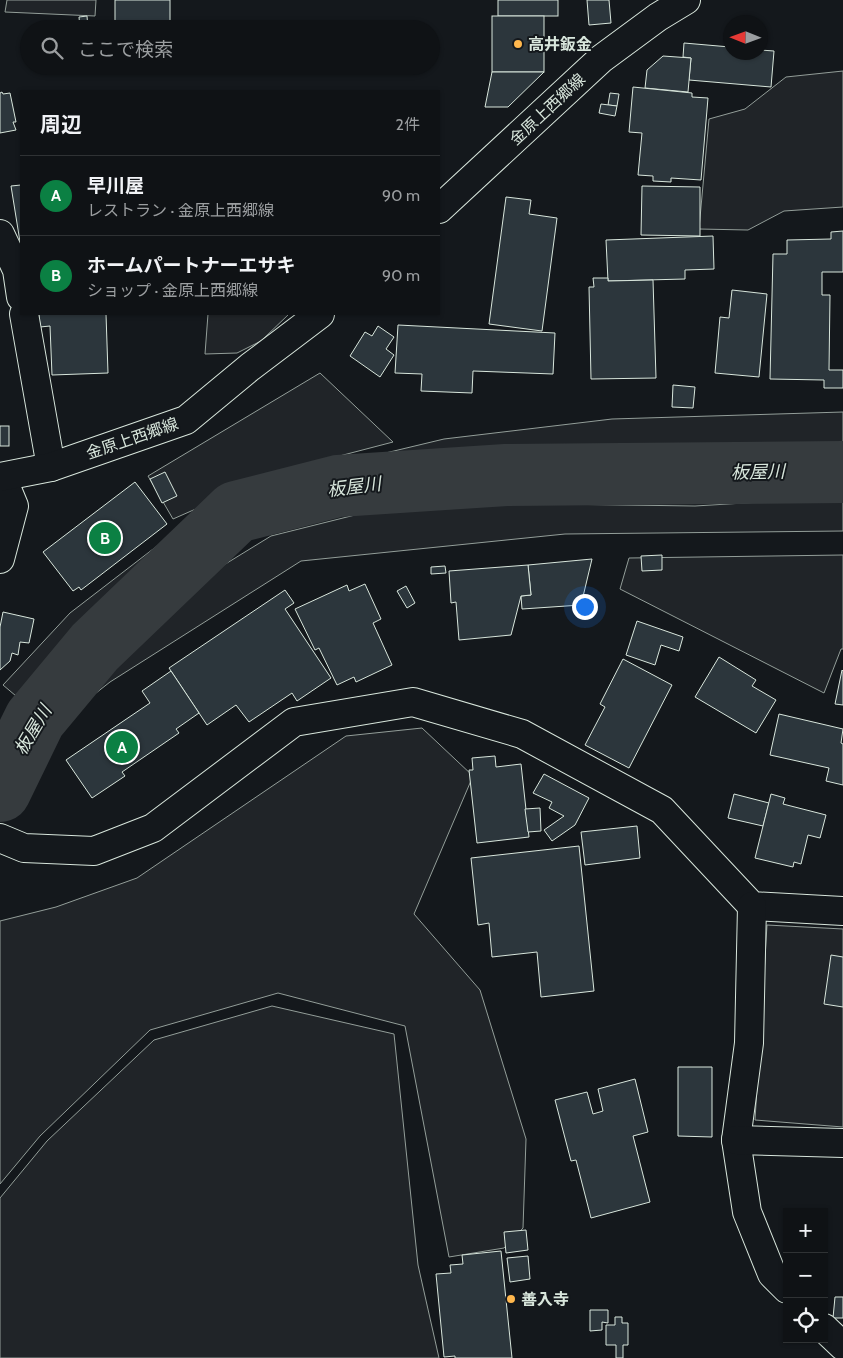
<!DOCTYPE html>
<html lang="ja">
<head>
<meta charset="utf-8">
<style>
  :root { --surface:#0f1215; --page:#181b1e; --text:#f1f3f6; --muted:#9b9ea0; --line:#2f3234; --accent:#0b8043 }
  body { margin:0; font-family:Cabin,"Noto Sans JP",sans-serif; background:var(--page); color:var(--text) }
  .controls { position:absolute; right:15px; bottom:15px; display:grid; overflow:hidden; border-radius:0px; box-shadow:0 1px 4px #0004 }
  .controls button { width:45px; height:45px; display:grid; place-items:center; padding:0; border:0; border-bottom:1px solid var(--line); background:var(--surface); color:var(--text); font:25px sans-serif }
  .compass { position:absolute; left:723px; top:15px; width:45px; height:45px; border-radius:50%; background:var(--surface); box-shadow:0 1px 4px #0004; rotate:271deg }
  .you { position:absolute; left:584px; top:606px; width:18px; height:18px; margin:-12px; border:4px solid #fff; border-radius:50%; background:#1a73e8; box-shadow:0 0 0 8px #1a73e833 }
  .badge { display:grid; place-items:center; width:32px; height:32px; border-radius:50%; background:var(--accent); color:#fff; font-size:16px; font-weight:700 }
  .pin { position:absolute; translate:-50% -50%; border:2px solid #fff; box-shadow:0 1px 5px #0006 }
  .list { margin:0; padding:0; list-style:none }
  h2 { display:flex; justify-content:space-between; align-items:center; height:65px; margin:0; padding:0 20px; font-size:21px }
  h2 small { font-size:16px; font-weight:400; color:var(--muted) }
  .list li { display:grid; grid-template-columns:32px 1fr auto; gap:15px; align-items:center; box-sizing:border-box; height:80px; padding:0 20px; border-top:1px solid var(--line) }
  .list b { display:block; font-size:19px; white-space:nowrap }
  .list p { margin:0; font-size:16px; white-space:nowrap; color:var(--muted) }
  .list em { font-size:16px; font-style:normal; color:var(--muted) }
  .icon { flex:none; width:28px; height:28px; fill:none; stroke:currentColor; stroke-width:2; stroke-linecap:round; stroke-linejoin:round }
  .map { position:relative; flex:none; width:843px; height:1358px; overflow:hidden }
  .search { position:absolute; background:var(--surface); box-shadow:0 1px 4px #0004; left:20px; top:20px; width:420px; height:55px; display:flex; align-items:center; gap:12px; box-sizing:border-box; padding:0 18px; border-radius:28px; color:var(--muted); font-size:19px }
  .panel { position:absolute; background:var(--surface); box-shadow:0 1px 4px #0004; left:20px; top:90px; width:420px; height:225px; border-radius:0px }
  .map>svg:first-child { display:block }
  .green { fill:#202428; stroke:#939e99 }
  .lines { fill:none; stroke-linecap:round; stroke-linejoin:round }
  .river { stroke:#363b3e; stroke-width:62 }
  .building { fill:#2c363c; stroke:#d8e6dc }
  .minor-casing { stroke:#d8e6dc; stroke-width:30 }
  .major-casing { stroke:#d8e6dc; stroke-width:30 }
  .minor { stroke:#14181c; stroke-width:28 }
  .major { stroke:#14181c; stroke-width:28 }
  .poi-dot { fill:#ffb74d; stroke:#14181c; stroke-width:2 }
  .labels { text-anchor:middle; stroke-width:4; stroke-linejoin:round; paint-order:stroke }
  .poi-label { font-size:16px; font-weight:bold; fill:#d8e6dc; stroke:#14181c; text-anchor:start }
  .street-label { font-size:16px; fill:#d8e6dc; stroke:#14181c }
  .water-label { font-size:18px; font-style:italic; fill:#d8e6dc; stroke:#14181c }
</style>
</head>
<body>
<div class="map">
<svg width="843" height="1358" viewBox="0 0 843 1358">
  <rect width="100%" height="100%" fill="#14181c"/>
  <!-- green -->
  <g class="green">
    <path d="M7,0H96L95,16L5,12Z"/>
    <path d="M843,71V207L784,211L748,230L699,229L709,119L745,109L786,77Z"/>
    <path d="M208,314H289L261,341L237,353L205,354Z"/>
    <path d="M320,373L393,442L282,471L173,519L148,476Z"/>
    <path d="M843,412V453L619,457L450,464L377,476L252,515L181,553L105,617L29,707L3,685L70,613L157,546L245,497L373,456L444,439L612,419Z"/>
    <path d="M843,497V531L565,534L301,561L110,682L54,726L43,718L98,661L157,606L271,536L367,512L479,503L695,506Z"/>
    <path d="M843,555V649H841L824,693L620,589L629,558Z"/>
    <path d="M422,728L473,776L414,914L480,990L526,1139L523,1228L504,1248L449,1257L405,1026L278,993L150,1030L40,1136L0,1184V921L56,907L137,878L346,736Z"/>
    <path d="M767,925L843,929V1127L755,1120Z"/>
    <path d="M272,1006L394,1034L418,1265L439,1358H0V1198L47,1141L154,1040Z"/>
  </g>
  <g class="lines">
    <!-- river -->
    <path class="river" d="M0,791L35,719L95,647L236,512L338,486L506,475L843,472"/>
  </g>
  <!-- building -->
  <g class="building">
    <rect x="115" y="0" width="55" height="26"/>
    <rect x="498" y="0" width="60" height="16"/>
    <path d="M587,0H609L611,23L589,25Z"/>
    <path d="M87,16L88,29H80L79,17Z"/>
    <rect x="492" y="16" width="52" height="56"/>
    <path d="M684,43L730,47V52H760V50L774,51L771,87L689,80L691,58L683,57Z"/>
    <path d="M663,56L691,58L688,92L645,88L647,70Z"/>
    <path d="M492,72H544L508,107H485Z"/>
    <path d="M633,87L692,93V97L708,98L701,180L671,178V182L653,181V176L638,175L642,133L629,132Z"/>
    <path d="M2,92L3,94L10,93L16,122H13L16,130L0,133V93Z"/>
    <path d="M610,93L619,94L617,106L608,105Z"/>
    <path d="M601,104L617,106L615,116L599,113Z"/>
    <path d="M21,185V248L11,186Z"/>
    <path d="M642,186L700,187V236L641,235Z"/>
    <path d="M506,197L531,200L529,214L557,218L542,331L489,324Z"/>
    <path d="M843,231V272H822V295H830L829,370H843V388H824V380L770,379L773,254H787V240L831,239V232Z"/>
    <path d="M713,236L714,269L685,270V279L608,281L606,240Z"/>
    <path d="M593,278H608V281L653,280L656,378L591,379L589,287H594Z"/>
    <path d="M732,290L767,294L759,377L715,373L720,317L729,318Z"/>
    <path d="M39,314H106L108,373L52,375L50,326L40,327Z"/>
    <path d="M398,325L555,333L553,374L473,371L472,393L421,391L422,374L395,373Z"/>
    <path d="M378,326L394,337L386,349L394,355L380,377L350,356L365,332L372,336Z"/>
    <path d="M673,385L695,387L693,408L672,407Z"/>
    <rect x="0" y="426" width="9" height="20"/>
    <path d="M165,472L177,496L162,503L150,479Z"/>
    <path d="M135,482L167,524L81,590L79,587L73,591L43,552Z"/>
    <path d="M662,555V570L642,571L641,556Z"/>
    <path d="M592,559L581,605L522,609L521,596L531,595L528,565Z"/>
    <path d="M528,565L531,595L521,596L511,635L459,640L456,602L451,603L449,571Z"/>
    <path d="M445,566L446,573L431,574V567Z"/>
    <path d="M365,584L381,619L373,623L392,665L356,682L354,677L337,685L319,648L315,650L295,609L347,585L349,591Z"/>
    <path d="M406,586L415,603L407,608L397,591Z"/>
    <path d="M285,590L294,603L285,609L331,678L297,701L292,693L249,722L236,705L207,725L169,668Z"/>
    <path d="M3,612L34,619L29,643L20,642L18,655L12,653L10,661L0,670V627Z"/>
    <path d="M637,621L683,637L679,651L661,645L655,665L626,655Z"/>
    <path d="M719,657L756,680L752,686L776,700L756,733L695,697Z"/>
    <path d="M623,659L672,685L629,768L585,745L605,707L600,704Z"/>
    <path d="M842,670L843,671V705L835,704Z"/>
    <path d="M171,671L199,713L176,729L179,733L122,772L125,776L92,798L66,760L150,703L142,691Z"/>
    <path d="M779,714L843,729L841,743L843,744V785L826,781L829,768L770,755Z"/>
    <path d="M495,756L496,767L521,764L529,837L477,843L469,770H473L472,758Z"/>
    <path d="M544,774L589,798L575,825L552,841L544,830L564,816L549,808L552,802L533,793Z"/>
    <path d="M734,794L769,803L763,826L728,818Z"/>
    <path d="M771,794L785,798L783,804L826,815L820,838L808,835L801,864L794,862L793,867L755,858Z"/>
    <path d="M540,808L541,831L528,832L525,809Z"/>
    <path d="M637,826L640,858L585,865L581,832Z"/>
    <path d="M579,846L594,991L541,997L537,952L492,957L489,923L478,925L471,858Z"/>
    <path d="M831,955L843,957V1007L824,1004Z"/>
    <path d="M678,1067H712V1137L678,1136Z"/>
    <path d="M635,1079L648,1132L633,1136L650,1202L591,1218L576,1160L571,1161L555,1100L587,1092L593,1114L603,1111L598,1089Z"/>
    <path d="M526,1230L528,1250L506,1253L504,1232Z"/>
    <path d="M501,1251L512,1358H455V1356L444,1357L436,1274L451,1273L450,1265L463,1264L462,1255Z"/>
    <path d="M528,1256L530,1279L510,1282L507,1258Z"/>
    <path d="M835,1297H843V1318H833Z"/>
    <path d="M590,1310H608V1323L602,1322V1330L590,1331Z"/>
    <path d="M615,1317H622V1323H628V1345H623V1358H616V1345H606V1325H615Z"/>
  </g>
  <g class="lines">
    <defs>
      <g id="minor">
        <path d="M0,234L17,270L21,297"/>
        <path d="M24,314L51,467"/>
        <path d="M0,559L14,506L2,477"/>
        <path d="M0,838L24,848L94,851L153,828L294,722L413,702L522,734L662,810L752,906L843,911"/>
        <path d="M752,906L749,1043L736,1140L747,1212L772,1274L787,1289"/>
        <path d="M736,1140L843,1143"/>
        <path d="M824,1328L843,1346"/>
      </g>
      <g id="major">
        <path d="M439,209L601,59L658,17L686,0"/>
        <path d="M0,477L51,467L186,420L250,367L320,314"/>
      </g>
    </defs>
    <!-- minor casing -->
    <use href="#minor" class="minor-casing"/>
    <!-- major casing -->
    <use href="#major" class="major-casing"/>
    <!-- minor -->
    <use href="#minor" class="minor"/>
    <!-- major -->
    <use href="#major" class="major"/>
  </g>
  <!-- markers -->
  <g class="poi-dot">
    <circle cx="518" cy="44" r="5"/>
    <circle cx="511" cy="1299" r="5"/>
  </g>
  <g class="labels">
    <!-- poi labels -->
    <g class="poi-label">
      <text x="528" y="50">高井鈑金</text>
      <text x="521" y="1305">善入寺</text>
    </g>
    <!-- street labels -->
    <g class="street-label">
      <text transform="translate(547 109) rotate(-43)" y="6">金原上西郷線</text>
      <text transform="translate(132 438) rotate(-19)" y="6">金原上西郷線</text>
    </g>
    <!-- water labels -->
    <g class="water-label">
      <text transform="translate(758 472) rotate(-1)" y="6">板屋川</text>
      <text transform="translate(354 487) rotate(-7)" y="6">板屋川</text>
      <text transform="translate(33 730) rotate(-59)" y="6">板屋川</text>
    </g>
  </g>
</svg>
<div class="controls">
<button>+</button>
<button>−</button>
<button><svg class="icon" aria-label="locate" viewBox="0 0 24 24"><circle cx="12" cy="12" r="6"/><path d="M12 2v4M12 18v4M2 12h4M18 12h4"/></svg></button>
</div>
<svg class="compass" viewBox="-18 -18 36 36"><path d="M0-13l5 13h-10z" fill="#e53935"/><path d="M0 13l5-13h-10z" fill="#9b9ea0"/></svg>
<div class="you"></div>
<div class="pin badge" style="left:122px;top:747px">A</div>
<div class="pin badge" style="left:105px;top:538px">B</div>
<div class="search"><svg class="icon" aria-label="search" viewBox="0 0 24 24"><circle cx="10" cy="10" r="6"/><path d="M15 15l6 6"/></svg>ここで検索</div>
<section class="panel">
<h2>周辺<small>2件</small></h2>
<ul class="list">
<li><span class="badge">A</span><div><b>早川屋</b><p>レストラン · 金原上西郷線</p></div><em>90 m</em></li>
<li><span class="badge">B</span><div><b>ホームパートナーエサキ</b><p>ショップ · 金原上西郷線</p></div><em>90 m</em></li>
</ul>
</section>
</div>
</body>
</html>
